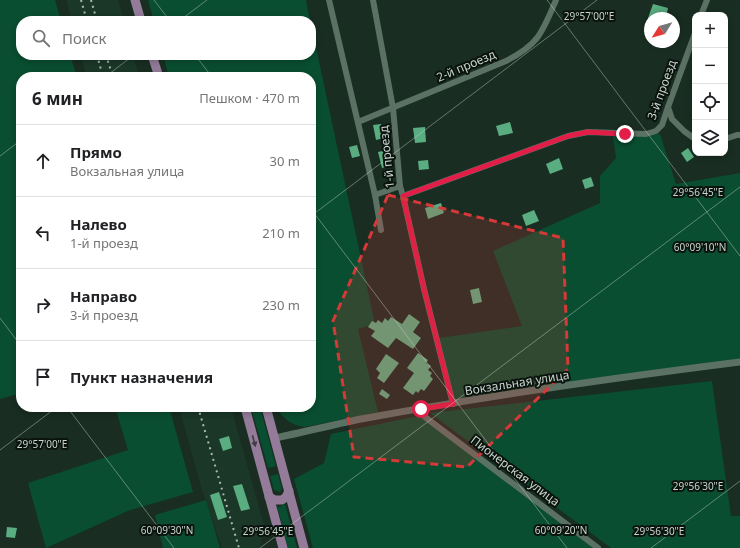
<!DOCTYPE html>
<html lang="ru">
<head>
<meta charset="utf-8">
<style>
  :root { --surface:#fff; --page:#f6f6f6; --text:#202124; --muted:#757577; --line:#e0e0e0 }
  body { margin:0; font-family:"Noto Sans",sans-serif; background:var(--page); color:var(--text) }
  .controls { position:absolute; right:12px; top:12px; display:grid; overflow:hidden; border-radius:8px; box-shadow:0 2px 6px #0003 }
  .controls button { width:36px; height:36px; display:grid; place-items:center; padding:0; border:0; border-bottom:1px solid var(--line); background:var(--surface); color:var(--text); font:20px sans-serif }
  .compass { position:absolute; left:644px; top:12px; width:36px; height:36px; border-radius:50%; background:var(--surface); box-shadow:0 2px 6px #0003; rotate:233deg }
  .stop { position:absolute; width:12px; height:12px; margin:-9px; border:3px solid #e11d48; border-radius:50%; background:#fff }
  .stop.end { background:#e11d48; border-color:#fff; box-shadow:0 1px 4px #0008 }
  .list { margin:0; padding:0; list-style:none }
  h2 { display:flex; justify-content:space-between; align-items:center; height:52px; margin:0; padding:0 16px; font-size:17px }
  h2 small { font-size:13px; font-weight:400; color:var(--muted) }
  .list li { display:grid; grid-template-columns:26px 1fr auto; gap:12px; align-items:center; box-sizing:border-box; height:72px; padding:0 16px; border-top:1px solid var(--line) }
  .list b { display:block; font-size:15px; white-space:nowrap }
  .list p { margin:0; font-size:13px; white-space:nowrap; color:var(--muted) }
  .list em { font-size:13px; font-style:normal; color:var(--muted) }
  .icon { flex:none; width:22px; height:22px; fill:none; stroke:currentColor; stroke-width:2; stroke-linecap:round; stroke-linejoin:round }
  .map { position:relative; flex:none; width:740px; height:548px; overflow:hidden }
  .search { position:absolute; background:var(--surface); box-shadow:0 2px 6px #0003; left:16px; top:16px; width:300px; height:44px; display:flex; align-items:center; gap:10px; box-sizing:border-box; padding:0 14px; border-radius:16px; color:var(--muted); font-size:15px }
  .panel { position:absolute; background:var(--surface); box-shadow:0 2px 6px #0003; left:16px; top:72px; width:300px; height:340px; border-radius:16px }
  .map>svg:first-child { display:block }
  .built { fill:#1b3728 }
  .green { fill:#094e30 }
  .building { fill:#5aad81 }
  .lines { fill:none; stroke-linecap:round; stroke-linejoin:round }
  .minor { stroke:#5b7164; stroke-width:6 }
  .tertiary { stroke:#5b7164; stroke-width:7 }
  .primary { stroke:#937b99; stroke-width:9 }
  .rail { stroke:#aab9b0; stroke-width:2; stroke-dasharray:2 4; stroke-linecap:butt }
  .oneway { fill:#413d46 }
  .route { stroke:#e11d48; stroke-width:5 }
  .marked { fill:#d53938; fill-opacity:0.2; stroke:#d53938; stroke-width:3; stroke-dasharray:8 5; stroke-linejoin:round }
  .ticks { fill:none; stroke:#c8d5cd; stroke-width:1; stroke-opacity:0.45 }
  .labels { text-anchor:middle; stroke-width:4; stroke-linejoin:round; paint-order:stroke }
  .street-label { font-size:12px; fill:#c8d5cd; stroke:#0a130e }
  .ticks-label { font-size:10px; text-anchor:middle; fill:#c8d5cd; stroke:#0a130e; stroke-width:4; stroke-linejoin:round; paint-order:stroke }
</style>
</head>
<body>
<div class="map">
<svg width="740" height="548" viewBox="0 0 740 548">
  <rect width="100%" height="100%" fill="#192d22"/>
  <!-- built -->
  <g class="built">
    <path d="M66,0H118L124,21H72Z"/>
    <path d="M81,55H133L139,77H87Z"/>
    <path d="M179,407H231L264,525L260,548H222L201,487Z"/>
  </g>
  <!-- green -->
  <g class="green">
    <path d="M0,0H55L61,21H21V55H70L77,77H21V393L0,399Z"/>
    <path d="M148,0H306L310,21H154Z"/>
    <path d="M311,24L375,324L358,329L378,412L305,427C290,425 285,419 275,407H311V77H169L163,55H311Z"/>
    <path d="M660,134L676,184L740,173V360L455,399L439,338L522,326L493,251L600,203V176L616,158L613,136Z"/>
    <path d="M712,381L731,516H740V548H611L430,413Z"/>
    <path d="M115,407H169L193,492L130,510L46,548L28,483L128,450Z"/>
    <path d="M251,407H260L276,466L268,468Z"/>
    <path d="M418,416L428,421L592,547L591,548H313L294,479L324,463L331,434Z"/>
    <path d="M278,474L282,488L280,492L274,490L270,476Z"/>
    <path d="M206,500L220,548H163L155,515Z"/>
    <path d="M285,504L297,548H288L277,506L279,507Z"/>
  </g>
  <!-- building -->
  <g class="building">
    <path d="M653,4L668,8L666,18H648Z"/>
    <path d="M510,122L513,133L499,136L496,126Z"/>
    <path d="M381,124L384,138L376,140L373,125Z"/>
    <path d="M425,127L426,142L415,143L413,128Z"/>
    <path d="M357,145L360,156L352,158L349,147Z"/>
    <path d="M688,148L694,157L687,162L681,153Z"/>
    <path d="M387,150L390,166L382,168L378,152Z"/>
    <path d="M559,158L563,169L550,174L546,164Z"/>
    <path d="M428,160L429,169L419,170L418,161Z"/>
    <path d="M591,177L594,186L585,189L582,180Z"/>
    <path d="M441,203L444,213L428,219L425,208Z"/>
    <path d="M534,210L539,221L526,226L522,215Z"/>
    <path d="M479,288L482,302L473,304L470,290Z"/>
    <path d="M409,314L420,322L413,332L421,338L413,349L396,338L388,348L371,336L375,331L368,327L372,321L376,323L378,320L382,323L385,318L388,321L391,317L402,324Z"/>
    <path d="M418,353L428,360L426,363L431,366L428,370L432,373L430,376L433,379L424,391L421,389L418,393L416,391L413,395L403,388L414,373L407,368Z"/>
    <path d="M386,354L399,363L384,383L377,378L380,373L376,369Z"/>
    <path d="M382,389L390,395L387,399L379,394Z"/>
    <path d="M229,436L232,448L223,451L219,439Z"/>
    <path d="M242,484L250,509L241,511L233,486Z"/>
    <path d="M219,492L227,517L218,520L210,495Z"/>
    <path d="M7,527L17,528L15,538L6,537Z"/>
  </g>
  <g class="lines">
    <!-- minor -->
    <g class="minor">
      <path d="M329,0L375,195L381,230"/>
      <path d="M373,0L393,108L400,186L403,196L424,289L453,404"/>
      <path d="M701,15L707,0"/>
      <path d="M668,107L672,119L684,131L695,139"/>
      <path d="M358,122L506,61C539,44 542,33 556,0"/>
      <path d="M725,139L737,135H740"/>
      <path d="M375,195L400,186"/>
      <path d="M403,196L568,136L588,132L646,134L656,131L662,125L668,107L695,33"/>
      <path d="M421,409L425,417L598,548"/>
    </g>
    <!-- tertiary -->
    <path class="tertiary" d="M275,438C304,432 332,425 361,419C486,396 613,378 740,362"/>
    <!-- primary -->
    <g class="primary">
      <path d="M135,0L141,21"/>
      <path d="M152,55L159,77"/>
      <path d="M245,407L283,548"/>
      <path d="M266,407L304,548"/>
      <path d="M269,497L275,500H282L286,497L289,491"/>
    </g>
    <!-- rail -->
    <g class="rail">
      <path d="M81,0L87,21"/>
      <path d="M91,0L97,21"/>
      <path d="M97,55L103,77"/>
      <path d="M106,55L113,77"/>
      <path d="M198,407L239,548"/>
    </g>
  </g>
  <!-- one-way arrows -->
  <defs><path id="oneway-solid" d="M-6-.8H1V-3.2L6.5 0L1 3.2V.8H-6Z"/></defs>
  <use class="oneway" href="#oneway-solid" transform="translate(254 441) rotate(75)"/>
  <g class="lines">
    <!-- route -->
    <path class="route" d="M421,409L453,404L424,289L403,196L568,136L588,132L625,134"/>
  </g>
  <!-- marked area -->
  <path class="marked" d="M388,195L563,238L568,369L467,467L354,457L333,321Z"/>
  <!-- ticks -->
  <path class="ticks" d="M154,0L170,21M547,0L740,256M179,21L207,0M195,55L212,77M105,77L134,55M0,156L21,140M311,209L567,548M311,216L597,0M0,318L21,346M67,407L174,548M0,450L57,407M260,548L740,187M651,548L740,481"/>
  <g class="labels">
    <!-- street labels -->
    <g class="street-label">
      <text transform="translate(466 66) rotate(-23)" y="4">2-й проезд</text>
      <text transform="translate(662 90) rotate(-70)" y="4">3-й проезд</text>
      <text transform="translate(387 157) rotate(-96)" y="4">1-й проезд</text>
      <text transform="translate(517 383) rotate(-9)" y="4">Вокзальная улица</text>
      <text transform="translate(515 471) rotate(37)" y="4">Пионерская улица</text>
    </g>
  </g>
  <g class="ticks-label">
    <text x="589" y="20">29°57'00"E</text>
    <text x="698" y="196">29°56'45"E</text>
    <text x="700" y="251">60°09'10"N</text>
    <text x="42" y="448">29°57'00"E</text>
    <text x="698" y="490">29°56'30"E</text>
    <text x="167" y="534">60°09'30"N</text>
    <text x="561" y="534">60°09'20"N</text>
    <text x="268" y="535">29°56'45"E</text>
    <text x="659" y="535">29°56'30"E</text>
  </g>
</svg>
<div class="controls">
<button>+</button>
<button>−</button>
<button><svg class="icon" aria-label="locate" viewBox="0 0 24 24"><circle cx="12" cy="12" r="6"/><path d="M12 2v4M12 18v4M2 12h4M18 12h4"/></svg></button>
<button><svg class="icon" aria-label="layers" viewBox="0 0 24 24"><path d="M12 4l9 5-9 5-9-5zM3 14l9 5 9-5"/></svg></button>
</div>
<svg class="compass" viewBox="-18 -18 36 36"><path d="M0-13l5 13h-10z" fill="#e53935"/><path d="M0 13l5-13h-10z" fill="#757577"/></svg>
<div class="stop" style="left:421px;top:409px"></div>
<div class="stop end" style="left:625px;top:134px"></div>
<div class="search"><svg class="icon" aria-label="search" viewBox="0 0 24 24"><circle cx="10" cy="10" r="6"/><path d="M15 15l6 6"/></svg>Поиск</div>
<section class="panel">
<h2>6 мин<small>Пешком · 470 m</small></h2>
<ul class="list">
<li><svg class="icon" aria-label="ahead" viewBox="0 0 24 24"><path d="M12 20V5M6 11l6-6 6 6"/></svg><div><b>Прямо</b><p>Вокзальная улица</p></div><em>30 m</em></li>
<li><svg class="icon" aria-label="left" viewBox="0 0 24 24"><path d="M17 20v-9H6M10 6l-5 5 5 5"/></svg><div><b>Налево</b><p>1-й проезд</p></div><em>210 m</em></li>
<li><svg class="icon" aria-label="right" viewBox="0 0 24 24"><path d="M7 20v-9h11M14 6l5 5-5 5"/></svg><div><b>Направо</b><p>3-й проезд</p></div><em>230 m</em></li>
<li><svg class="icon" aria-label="arrive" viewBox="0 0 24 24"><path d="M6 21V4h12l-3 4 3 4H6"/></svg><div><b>Пункт назначения</b></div></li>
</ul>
</section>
</div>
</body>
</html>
